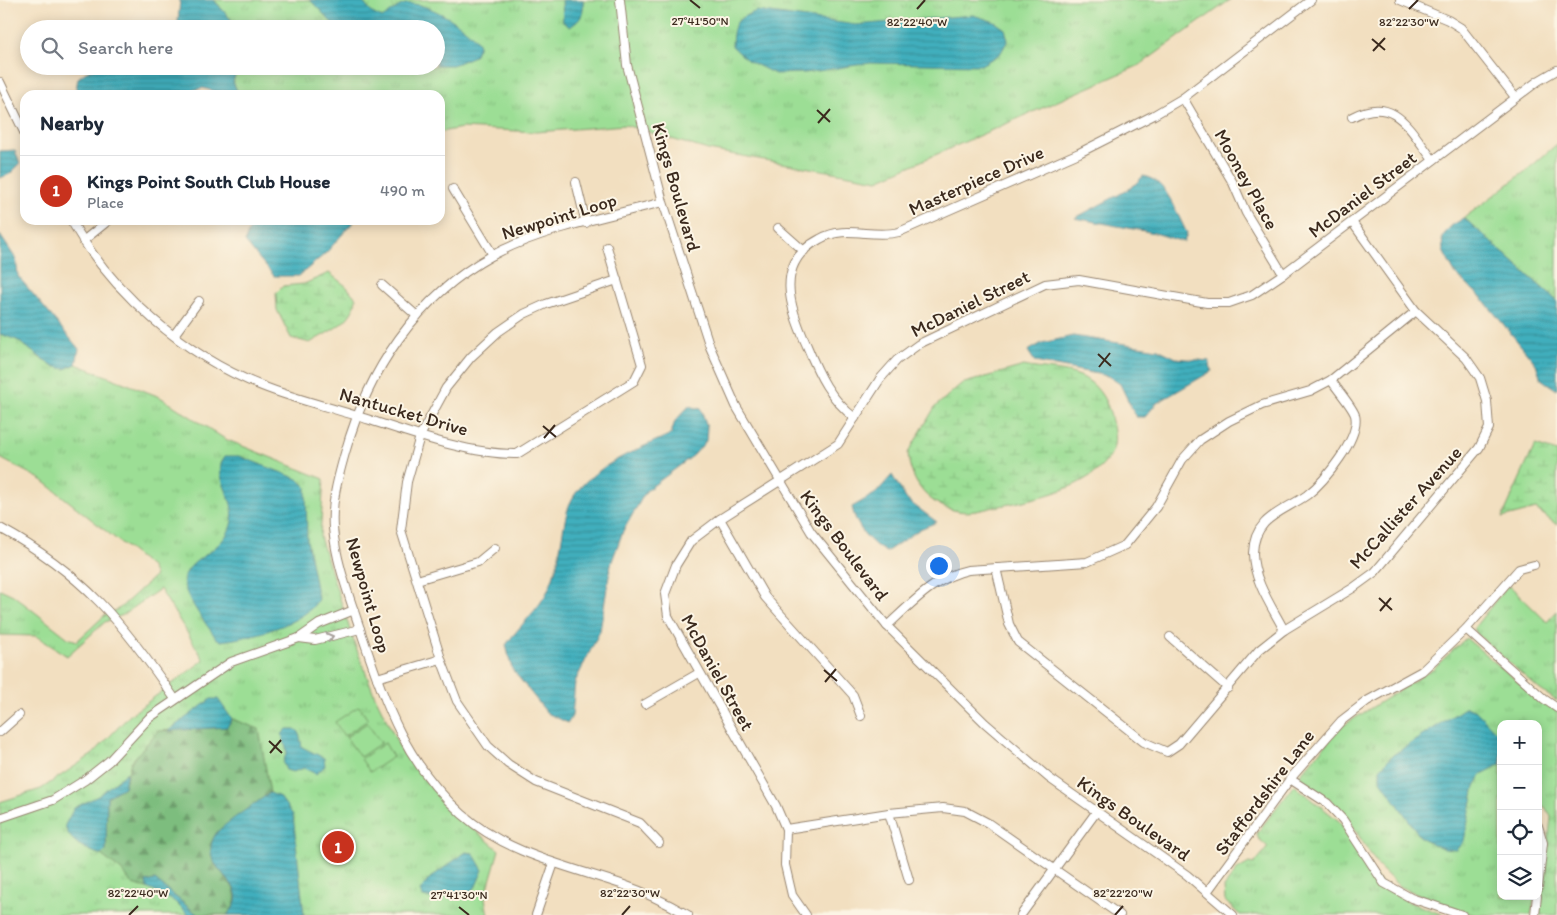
<!DOCTYPE html>
<html lang="en">
<head>
<meta charset="utf-8">
<style>
  :root { --surface:#fff; --page:#f2f2f3; --text:#1f2937; --muted:#747a83; --line:#e0e1e3; --accent:#c8321e }
  body { margin:0; font-family:Itim,sans-serif; background:var(--page); color:var(--text) }
  .controls { position:absolute; right:15px; bottom:15px; display:grid; overflow:hidden; border-radius:10px; box-shadow:0 2px 12px #0003 }
  .controls button { width:45px; height:45px; display:grid; place-items:center; padding:0; border:0; border-bottom:1px solid var(--line); background:var(--surface); color:var(--text); font:25px sans-serif }
  .you { position:absolute; left:938px; top:565px; width:18px; height:18px; margin:-12px; border:4px solid #fff; border-radius:50%; background:#1a73e8; box-shadow:0 0 0 8px #1a73e833 }
  .badge { display:grid; place-items:center; width:32px; height:32px; border-radius:50%; background:var(--accent); color:#fff; font-size:16px; font-weight:700 }
  .pin { position:absolute; translate:-50% -50%; border:2px solid #fff; box-shadow:0 1px 5px #0006 }
  .list { margin:0; padding:0; list-style:none }
  h2 { display:flex; justify-content:space-between; align-items:center; height:65px; margin:0; padding:0 20px; font-size:21px }
  h2 small { font-size:16px; font-weight:400; color:var(--muted) }
  .list li { display:grid; grid-template-columns:32px 1fr auto; gap:15px; align-items:center; box-sizing:border-box; height:70px; padding:0 20px; border-top:1px solid var(--line) }
  .list b { display:block; font-size:19px; white-space:nowrap }
  .list p { margin:0; font-size:16px; white-space:nowrap; color:var(--muted) }
  .list em { font-size:16px; font-style:normal; color:var(--muted) }
  .icon { flex:none; width:28px; height:28px; fill:none; stroke:currentColor; stroke-width:2; stroke-linecap:round; stroke-linejoin:round }
  .map { position:relative; flex:none; width:1557px; height:915px; overflow:hidden }
  .search { position:absolute; background:var(--surface); box-shadow:0 2px 12px #0003; left:20px; top:20px; width:425px; height:55px; display:flex; align-items:center; gap:12px; box-sizing:border-box; padding:0 18px; border-radius:28px; color:var(--muted); font-size:19px }
  .panel { position:absolute; background:var(--surface); box-shadow:0 2px 12px #0003; left:20px; top:90px; width:425px; height:135px; border-radius:15px }
  .map>svg:first-child { display:block }
  .grass { fill:url(#grass-tufts); stroke:#6c845a }
  .forest { fill:url(#forest-firs); stroke:#5c744e }
  .wetland { fill:url(#wetland-marsh); stroke:#6c845a }
  .garden { fill:#9cde95; stroke:#6c845a }
  .water { fill:url(#water-rules); stroke:#3e6c6e }
  .lines { fill:none; stroke-linecap:round; stroke-linejoin:round }
  .minor-casing { stroke:#96846f; stroke-width:10 }
  .minor { stroke:#fff; stroke-width:8 }
  .oneway { stroke:#a79f9a }
  .ticks { fill:none; stroke:#3b2a1e; stroke-width:2 }
  .labels { text-anchor:middle; stroke-width:4; stroke-linejoin:round; paint-order:stroke }
  .street-label { font-size:19px; fill:#3b2a1e; stroke:#fcf5e5 }
  .ticks-label { font-size:12px; text-anchor:middle; fill:#3b2a1e; stroke:#fcf5e5; stroke-width:4; stroke-linejoin:round; paint-order:stroke }
</style>
</head>
<body>
<div class="map">
<svg width="1557" height="915" viewBox="0 0 1557 915">
  <defs>
    <pattern id="grass-tufts" width="24" height="20" patternUnits="userSpaceOnUse" patternTransform="scale(1.25)"><rect width="24" height="20" fill="#9cde95"/><path d="M3 7l-1-3M5 7V3M7 7l1-3M15 17l-1-3M17 17v-4M19 17l1-3" fill="none" stroke="#87bf80"/></pattern>
    <pattern id="forest-firs" width="22" height="20" patternUnits="userSpaceOnUse" patternTransform="scale(1.25)"><rect width="22" height="20" fill="#7dbd7e"/><path d="M5 1l3.5 6h-7zM16 11l3.5 6h-7z" fill="#689a67"/></pattern>
    <pattern id="wetland-marsh" width="20" height="14" patternUnits="userSpaceOnUse" patternTransform="scale(1.25)"><rect width="20" height="14" fill="#9cde95"/><path d="M1 5h8M5 5V1M11 12h8M15 12V8" fill="none" stroke="#87bf80"/></pattern>
    <pattern id="water-rules" width="6" height="5" patternUnits="userSpaceOnUse" patternTransform="scale(1.25)"><rect width="6" height="5" fill="#41afbd"/><path d="M0 2.5h6" fill="none" stroke="#388f99"/></pattern>
  </defs>
  <rect width="100%" height="100%" fill="#fcf5e5"/>
  <filter id="ink" filterUnits="userSpaceOnUse"><feTurbulence type="fractalNoise" baseFrequency=".02" numOctaves="2"/><feDisplacementMap in="SourceGraphic" scale="10" xChannelSelector="R" yChannelSelector="G"/><feConvolveMatrix kernelMatrix="1 2 1 2 8 2 1 2 1" color-interpolation-filters="sRGB"/></filter>
  <filter id="wash" filterUnits="userSpaceOnUse"><feTurbulence type="fractalNoise" baseFrequency=".0096" numOctaves="4" result="noise"/><feDisplacementMap in="SourceGraphic" scale="20" xChannelSelector="R" yChannelSelector="G"/><feGaussianBlur stdDeviation="1.12" result="paint"/><feColorMatrix in="noise" values="0 0 0 0 0 0 0 0 0 0 0 0 0 0 0 0 0 1.4 0 .05"/><feComposite in="paint" operator="in"/></filter>
  <g filter="url(#wash)">
    <rect width="100%" height="100%" fill="#f2dfc0"/>
    <!-- grass -->
    <g class="grass">
      <path d="M214,0H1230L1140,65L878,180L708,150L625,125L536,132L462,128L440,132V95H239L233,82L238,66H436V29H239Z"/>
      <path d="M1557,144V301L1464,218L1527,170Z"/>
      <path d="M0,334C6,336 13,338 19,341C39,354 50,375 76,364L160,397L225,439L324,479L320,537L354,642L374,694L401,750L424,779L454,813L499,850L485,898L488,915H0V802L41,789L93,754L129,716L204,660L160,589L123,615L105,622L67,656L36,636L0,635V589L13,595L68,638L77,641L104,616L120,608L155,576L151,567L42,480L0,458Z"/>
      <path d="M1507,586L1511,587L1547,622L1557,611V701L1539,689L1477,634L1474,628Z"/>
      <path d="M1466,638L1542,702L1557,711V915H1540L1551,817L1545,807L1538,805V724H1501V896H1535L1531,915H1474L1400,887L1379,867L1344,813L1332,801L1298,777L1341,727L1434,668Z"/>
      <path d="M1294,785L1339,821L1374,875L1388,890L1409,902L1444,915H1240L1225,901L1224,887L1237,870L1249,863L1254,864L1268,847L1258,838L1257,833Z"/>
    </g>
    <!-- forest -->
    <path class="forest" d="M232,719L259,729L270,793L216,833L213,863C227,879 247,895 227,915H198L155,880L146,882L147,888L132,884L123,872L101,855L106,850L107,796L124,787L131,762L158,731L227,727Z"/>
    <!-- wetland -->
    <g class="wetland">
      <path d="M329,273L346,286L356,298C354,323 328,331 310,343L291,338L277,310L276,293L283,286L304,284Z"/>
      <path d="M1024,366C1041,370 1063,369 1080,376C1095,382 1106,398 1110,413C1113,426 1118,442 1111,454C1093,488 1034,499 1000,506C987,508 972,514 958,511C929,506 910,483 908,453L935,407L961,384Z"/>
      <path d="M1535,445L1557,452V525L1536,509L1502,518Z"/>
    </g>
    <!-- garden -->
    <g class="garden">
      <path d="M359,706L368,720L344,736L335,722Z"/>
      <path d="M367,723L381,743L360,757L346,737Z"/>
      <path d="M385,743L393,757L370,772L361,759Z"/>
    </g>
    <!-- water -->
    <g class="water">
      <path d="M180,0H214L239,29H172L178,22Z"/>
      <path d="M310,0H361L372,13L382,18C389,14 397,6 405,4C424,0 472,28 479,45L474,56L453,65H436V29H338Z"/>
      <path d="M562,0H583C584,14 582,19 570,27L563,22Z"/>
      <path d="M757,11L856,25L973,15L995,22L1005,29L1008,40L1000,54L981,65L870,63L805,73L775,74L747,60L732,46C733,23 735,19 757,11Z"/>
      <path d="M105,66H238L233,82L239,95H226L203,88L170,95H75L78,78L89,70Z"/>
      <path d="M15,150L20,164L10,174L0,178V151Z"/>
      <path d="M1143,176C1166,178 1177,215 1187,233L1184,242L1155,233L1075,218L1131,188Z"/>
      <path d="M1464,218L1557,301V390L1541,379L1536,364L1481,297L1456,275L1443,251L1442,237L1451,226Z"/>
      <path d="M259,220H355L326,253L299,276H274L245,242L248,232Z"/>
      <path d="M0,235L16,259L18,276L79,349L76,364L65,369L52,366L17,340L0,334Z"/>
      <path d="M1073,336L1158,349L1176,358L1209,361L1212,371L1157,403L1145,417H1136L1120,384L1108,376L1035,362L1028,351L1042,343Z"/>
      <path d="M689,406L701,409L707,427L706,441L694,455L646,491L623,531L611,564L600,631L575,682L572,716L568,723L547,713L512,669L506,645C517,628 541,607 548,590C561,562 560,539 567,512C577,471 637,450 671,434L675,421Z"/>
      <path d="M225,456H239L298,479L306,487L307,540L318,599C307,624 248,638 221,641L216,638C208,626 180,592 184,578C191,555 226,552 232,521C237,498 210,476 225,456Z"/>
      <path d="M892,475L907,500L937,522L920,529L886,552C869,543 856,527 852,507L876,493Z"/>
      <path d="M211,699H218L232,719L227,727L168,731Z"/>
      <path d="M1466,707L1476,711L1501,737V764L1482,774L1475,786L1464,841L1456,850L1444,849L1421,838L1380,779V769L1393,755Z"/>
      <path d="M287,729H295L299,732L302,747L324,758L325,766L316,774L304,768L293,772L286,770L283,763L287,751L282,734Z"/>
      <path d="M127,772L124,787L107,797L106,850L101,855C86,849 69,843 65,825L74,808L98,796Z"/>
      <path d="M270,793L280,797L293,815L304,915H227C260,882 194,873 215,835C220,826 259,801 270,793Z"/>
      <path d="M466,852L473,853L483,870L475,888L467,893L428,898L423,897L420,891L430,878Z"/>
      <path d="M155,880L198,915H188L174,901L147,888L146,882Z"/>
    </g>
  </g>
  <g filter="url(#ink)">
    <g class="lines">
      <defs>
        <g id="minor">
          <path d="M620,0L627,65L663,202L710,347L736,406L811,532L887,626L985,723L1049,778L1187,875L1233,915"/>
          <path d="M1400,0L1448,20L1461,28L1515,97"/>
          <path d="M0,82L25,134"/>
          <path d="M1183,98L1233,183L1246,213L1283,274"/>
          <path d="M1352,117C1395,94 1410,130 1433,160"/>
          <path d="M576,182L586,223"/>
          <path d="M453,189L493,255"/>
          <path d="M663,202C609,216 541,229 493,255C416,297 368,371 345,453C338,478 331,502 333,528C336,563 350,598 361,632C385,702 404,762 462,814C507,854 568,866 624,885C647,893 667,903 688,915"/>
          <path d="M71,220C111,292 185,356 262,386C297,400 334,408 370,420C413,434 472,455 517,454L634,381L642,365L607,247"/>
          <path d="M778,228L804,251"/>
          <path d="M83,241L109,220"/>
          <path d="M617,280L546,304L524,314L498,332L471,357L446,388L420,436L407,482L401,530L441,659L457,701L488,746L508,764L536,782L640,823L659,843"/>
          <path d="M382,285L417,316"/>
          <path d="M174,335L199,301"/>
          <path d="M855,418C830,399 819,375 807,346C790,309 773,263 820,239C846,224 871,239 899,232L1079,153L1154,115L1183,98L1311,0"/>
          <path d="M720,519L765,597L853,695L861,716"/>
          <path d="M0,528C83,573 123,623 175,699"/>
          <path d="M996,568L1009,624L1018,642L1144,742L1167,752L1179,744L1259,650L1284,630L1353,588L1375,572L1479,448L1489,428L1487,401L1480,378L1466,358L1416,311L1352,222"/>
          <path d="M417,580L478,562L495,548"/>
          <path d="M887,626C911,604 935,577 968,570L1087,562L1125,545L1156,507L1182,460L1200,440L1229,421L1262,405L1310,391L1331,380L1416,311"/>
          <path d="M1466,629L1544,699L1557,708"/>
          <path d="M1284,630C1272,607 1253,580 1253,553C1254,517 1283,512 1307,495C1324,482 1361,437 1355,415C1352,406 1336,388 1331,380"/>
          <path d="M1170,637L1228,688"/>
          <path d="M299,638L315,640L360,629"/>
          <path d="M377,678L441,659"/>
          <path d="M645,704L699,673"/>
          <path d="M0,732L19,715"/>
          <path d="M1290,779L1327,803L1343,820L1384,883L1411,898L1462,915"/>
          <path d="M889,813L909,880"/>
          <path d="M0,818L53,800L85,780L109,761L149,718L231,662L299,638L319,624L354,610"/>
          <path d="M1538,826L1543,843L1538,888"/>
          <path d="M786,829L889,813L943,808L965,811L988,823L1120,915"/>
          <path d="M1207,892L1290,779L1341,721L1367,701L1422,671L1466,629L1519,569L1534,565"/>
          <path d="M536,915L554,863"/>
          <path d="M806,915L792,895L785,865L786,829L776,806L668,616L665,594L676,565L691,541L720,519L838,444L880,379L897,360L919,344L1045,284L1079,280L1207,303H1229L1252,295L1283,274L1538,81L1557,70"/>
          <path d="M1021,915L1097,811"/>
          <path d="M1535,915L1537,896"/>
        </g>
      </defs>
      <!-- minor casing -->
      <use href="#minor" class="minor-casing"/>
      <!-- minor -->
      <use href="#minor" class="minor"/>
    </g>
    <!-- one-way arrows -->
    <defs><path id="oneway-chevron" d="M-2-3.5L2.5 0L-2 3.5" fill="none" stroke-width="1.6" stroke-linecap="round" stroke-linejoin="round" transform="scale(1.25)"/></defs>
    <use class="oneway" href="#oneway-chevron" transform="translate(330 637) rotate(-14)"/>
  </g>
  <!-- ticks -->
  <path class="ticks" d="M690,0L700,8M917,9L925,0M1409,9L1418,0M1372,39L1385,50M1373,51L1385,38M817,110L830,122M818,123L830,109M1098,354L1111,366M1099,367L1110,353M543,426L556,437M544,438L555,425M1379,598L1392,610M1380,611L1391,598M824,670L837,681M825,682L836,669M269,741L282,753M270,753L281,740M459,907L469,915M129,915L138,906M622,915L630,906M1115,915L1123,906"/>
  <g class="labels">
    <!-- street labels -->
    <g class="street-label">
      <text transform="translate(1247 179) rotate(61)" y="7">Mooney Place</text>
      <text transform="translate(976 180) rotate(-24)" y="7">Masterpiece Drive</text>
      <text transform="translate(677 187) rotate(74)" y="7">Kings Boulevard</text>
      <text transform="translate(1362 194) rotate(-37)" y="7">McDaniel Street</text>
      <text transform="translate(559 216) rotate(-17)" y="7">Newpoint Loop</text>
      <text transform="translate(970 303) rotate(-26)" y="7">McDaniel Street</text>
      <text transform="translate(404 411) rotate(16)" y="7">Nantucket Drive</text>
      <text transform="translate(1405 507) rotate(-48)" y="7">McCallister Avenue</text>
      <text transform="translate(845 545) rotate(53)" y="7">Kings Boulevard</text>
      <text transform="translate(369 595) rotate(74)" y="7">Newpoint Loop</text>
      <text transform="translate(718 672) rotate(61)" y="7">McDaniel Street</text>
      <text transform="translate(1264 792) rotate(-53)" y="7">Staffordshire Lane</text>
      <text transform="translate(1134 818) rotate(35)" y="7">Kings Boulevard</text>
    </g>
  </g>
  <g class="ticks-label">
    <text x="700" y="25">27°41'50"N</text>
    <text x="917" y="26">82°22'40"W</text>
    <text x="1409" y="26">82°22'30"W</text>
    <text x="138" y="897">82°22'40"W</text>
    <text x="630" y="897">82°22'30"W</text>
    <text x="1123" y="897">82°22'20"W</text>
    <text x="459" y="899">27°41'30"N</text>
  </g>
</svg>
<div class="controls">
<button>+</button>
<button>−</button>
<button><svg class="icon" aria-label="locate" viewBox="0 0 24 24"><circle cx="12" cy="12" r="6"/><path d="M12 2v4M12 18v4M2 12h4M18 12h4"/></svg></button>
<button><svg class="icon" aria-label="layers" viewBox="0 0 24 24"><path d="M12 4l9 5-9 5-9-5zM3 14l9 5 9-5"/></svg></button>
</div>
<div class="you"></div>
<div class="pin badge" style="left:338px;top:847px">1</div>
<div class="search"><svg class="icon" aria-label="search" viewBox="0 0 24 24"><circle cx="10" cy="10" r="6"/><path d="M15 15l6 6"/></svg>Search here</div>
<section class="panel">
<h2>Nearby<small></small></h2>
<ul class="list">
<li><span class="badge">1</span><div><b>Kings Point South Club House</b><p>Place</p></div><em>490 m</em></li>
</ul>
</section>
</div>
</body>
</html>
